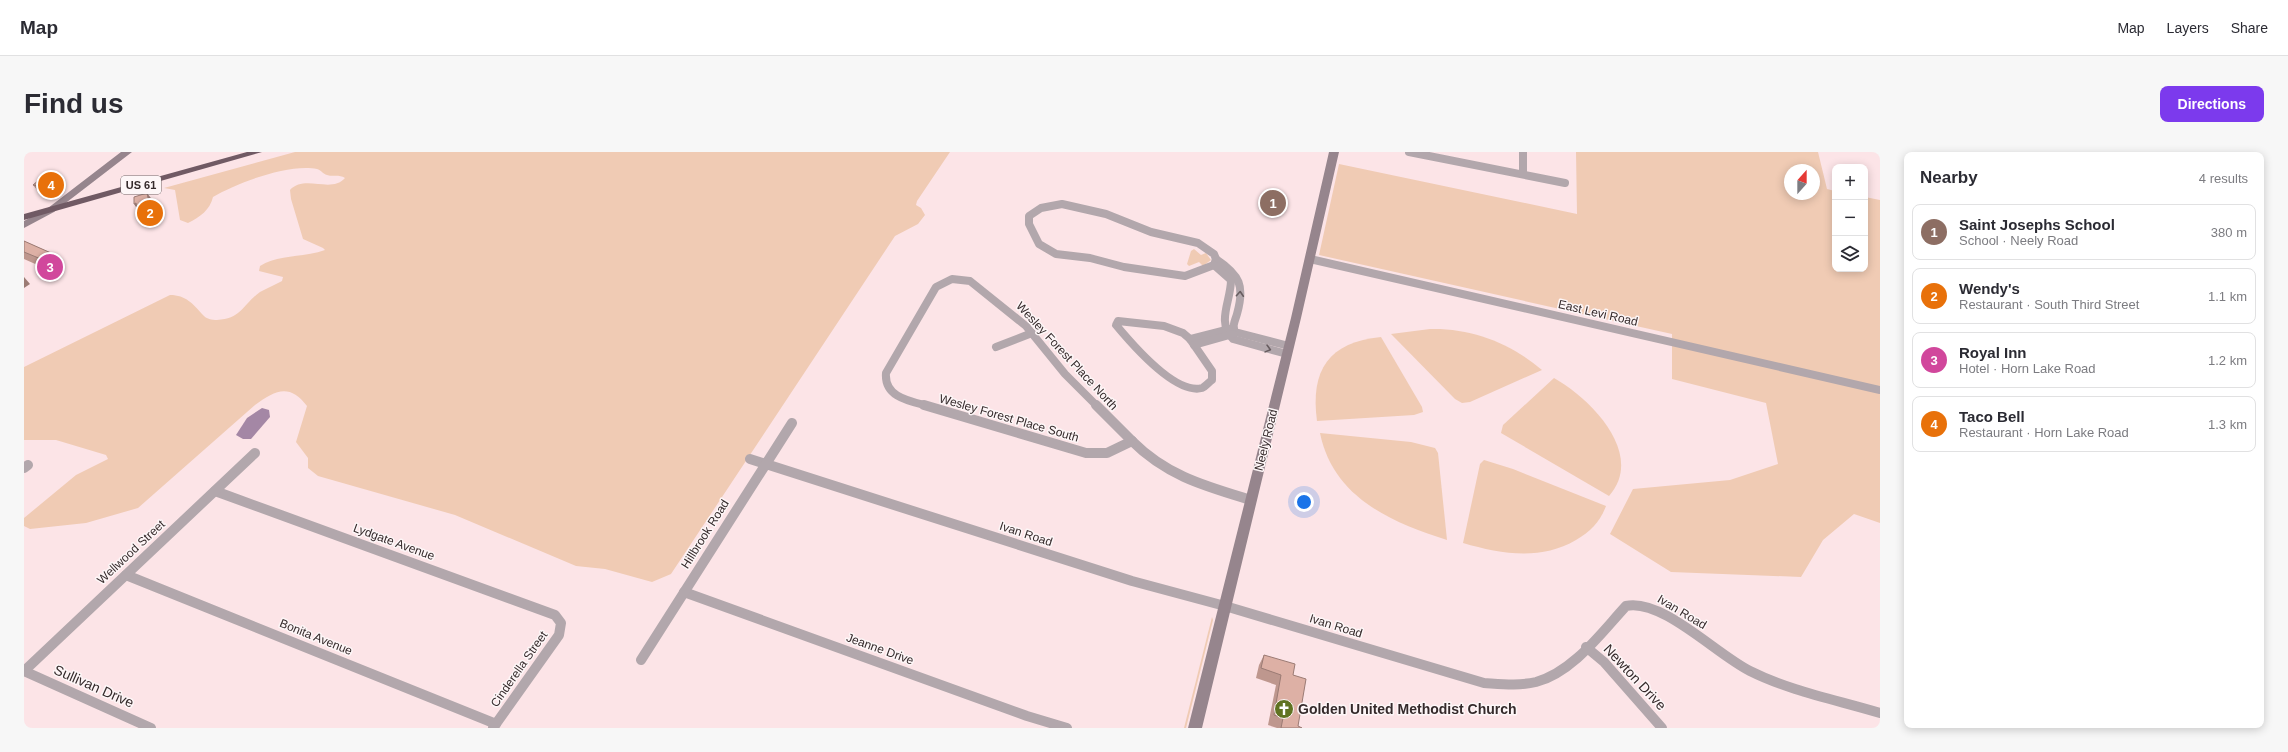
<!DOCTYPE html>
<html lang="en">
<head>
<meta charset="utf-8">
<style>
  :root { --surface:#fff; --page:#f7f7f7; --text:#2b2b33; --muted:#7c7c81; --line:#e1e1e2; --accent:#7c3aed }
  body { margin:0; font-family:Arial,sans-serif; background:var(--page); color:var(--text) }
  .controls { position:absolute; right:12px; top:12px; display:grid; overflow:hidden; border-radius:8px; box-shadow:0 2px 10px #0003 }
  .controls button { width:36px; height:36px; display:grid; place-items:center; padding:0; border:0; border-bottom:1px solid var(--line); background:var(--surface); color:var(--text); font:20px sans-serif }
  .compass { position:absolute; left:1760px; top:12px; width:36px; height:36px; border-radius:50%; background:var(--surface); box-shadow:0 2px 10px #0003; rotate:21deg }
  .you { position:absolute; left:1280px; top:350px; width:14px; height:14px; margin:-10px; border:3px solid #fff; border-radius:50%; background:#1a73e8; box-shadow:0 0 0 6px #1a73e833 }
  .badge { display:grid; place-items:center; width:26px; height:26px; border-radius:50%; background:var(--accent); color:#fff; font-size:13px; font-weight:700 }
  .pin { position:absolute; translate:-50% -50%; border:2px solid #fff; box-shadow:0 1px 4px #0006 }
  .list { margin:0; padding:0; list-style:none }
  h2 { display:flex; justify-content:space-between; align-items:center; height:52px; margin:0; padding:0 16px; font-size:17px }
  h2 small { font-size:13px; font-weight:400; color:var(--muted) }
  .list li { display:grid; grid-template-columns:26px 1fr auto; gap:12px; align-items:center; box-sizing:border-box; height:56px; margin:0 8px 8px; padding:0 8px; border:1px solid var(--line); border-radius:8px }
  .list b { display:block; font-size:15px; white-space:nowrap }
  .list p { margin:0; font-size:13px; white-space:nowrap; color:var(--muted) }
  .list em { font-size:13px; font-style:normal; color:var(--muted) }
  .icon { flex:none; width:22px; height:22px; fill:none; stroke:currentColor; stroke-width:2; stroke-linecap:round; stroke-linejoin:round }
  .map { position:relative; flex:none; width:1856px; height:576px; overflow:hidden; border-radius:8px }
  header { display:flex; align-items:center; gap:24px; box-sizing:border-box; height:56px; padding:0 20px; background:var(--surface); border-bottom:1px solid var(--line) }
  header strong { font-size:19px }
  nav { display:flex; gap:22px; margin-inline-start:auto; font-size:14px }
  .intro { display:flex; align-items:center; justify-content:space-between; box-sizing:border-box; height:96px; padding:0 24px }
  h1 { margin:0; font-size:28px }
  .button { padding:10px 18px; border-radius:8px; background:var(--accent); color:#fff; font-size:14px; font-weight:700 }
  main { display:flex; gap:24px; padding:0 24px }
  aside { flex:1; background:var(--surface); border-radius:8px; box-shadow:0 2px 10px #0003 }
  .map>svg:first-child { display:block }
  .green { fill:#f0cbb4; fill-rule:evenodd }
  .water { fill:#a487a5 }
  .lines { fill:none; stroke-linecap:round; stroke-linejoin:round }
  .street-far1 { stroke:#b2a7ac; stroke-width:8 }
  .street { stroke:#b2a7ac; stroke-width:10 }
  .secondary { fill:#96858d; fill-rule:evenodd }
  .highway { fill:#705a64; fill-rule:evenodd }
  .wall { fill:#be978e }
  .shaded-wall { fill:#9b7b74 }
  .building { fill:#ddb0a5; stroke:#9b7b74 }
  .oneway { stroke:#675c5f }
  .labels { text-anchor:middle; stroke-width:3; stroke-linejoin:round; paint-order:stroke }
  .shield { fill:#fdf6f7; stroke:#716768; stroke-width:1 }
  .shield-label { font-size:11px; font-weight:bold; fill:#352a2b }
  .street-label { font-size:12px; fill:#352a2b; stroke:#fdf6f7 }
  .near-street-label { font-size:14px; fill:#352a2b; stroke:#fdf6f7 }
  .near-poi-label { font-size:14px; font-weight:bold; fill:#352a2b; stroke:#fdf6f7; text-anchor:start }
</style>
</head>
<body>
<header>
<strong>Map</strong>
<nav><a>Map</a><a>Layers</a><a>Share</a></nav>
</header>
<div class="intro"><h1>Find us</h1><a class="button">Directions</a></div>
<main>
<div class="map">
<svg width="1856" height="576" viewBox="0 0 1856 576">
  <rect width="100%" height="100%" fill="#fce4e7"/>
  <!-- green -->
  <g class="green">
    <path d="M271,0H926L893,49L892,53L897,56L901,63L894,72L871,84L647,422L628,430L581,417L552,414L431,363L294,324L284,316V306L272,290L283,254C266,231 251,238 231,253L114,356L62,371L6,377L0,374V366L52,323L84,307L82,303L32,288H0V215L146,143C162,143 169,152 179,163C182,167 188,168 193,168C218,167 219,152 236,140C243,136 251,133 258,129L259,125L235,119L236,114C254,102 280,106 301,98L299,96L279,87L267,47L266,38C281,22 307,42 321,26C315,22 309,25 303,23C299,22 297,18 293,17C266,11 212,31 189,45C186,58 176,65 164,71L156,68L151,38L140,36Z"/>
    <path d="M1552,0H1794L1803,37L1811,39V117H1841V45L1856,48V371L1830,362L1799,388L1777,425L1647,420L1586,382L1609,337L1706,328L1754,312L1742,251L1648,227V182L1295,103L1315,12L1553,62ZM1766,18H1790V42H1766Z"/>
    <path d="M1170,97L1177,103L1182,101L1187,108L1179,114L1175,110L1165,114L1163,112L1167,99Z"/>
    <path d="M1406,177C1448,176 1486,191 1518,218L1446,250L1438,251L1431,247L1367,182Z"/>
    <path d="M1357,185L1398,255L1399,260L1390,263L1293,269C1286,218 1305,190 1357,185Z"/>
    <path d="M1530,226C1566,246 1622,302 1585,344L1477,281L1479,273Z"/>
    <path d="M1296,281L1387,290L1411,296L1414,301L1423,388C1366,370 1309,345 1296,281Z"/>
    <path d="M1460,308L1489,317L1582,354C1576,370 1567,379 1552,388C1516,409 1477,402 1439,391L1456,312Z"/>
    <path d="M1188,465L1189,468L1162,576H1160Z"/>
  </g>
  <!-- water -->
  <path class="water" d="M238,256L245,258L246,265L227,287H219L212,283L223,266Z"/>
  <g class="lines">
    <!-- street-far1 -->
    <g class="street-far1">
      <path d="M1385,0L1541,31"/>
      <path d="M1499,0V22"/>
      <path d="M1038,52L1082,62L1127,80L1174,91L1190,102L1192,107L1190,113L1161,124L1100,115L1066,106L1032,102L1015,92L1005,72V64L1017,56Z"/>
      <path d="M1192,107C1216,123 1221,134 1213,162C1211,169 1208,173 1211,180L1265,194"/>
      <path d="M1286,107L1856,238"/>
      <path d="M1190,113L1207,128C1207,149 1192,170 1209,187L1263,202"/>
      <path d="M1094,169L1140,174L1159,181L1166,187L1188,219V228C1185,230 1181,235 1178,236C1151,243 1107,191 1092,173Z"/>
      <path d="M1166,187L1205,177"/>
      <path d="M1170,193L1209,182"/>
      <path d="M972,195L1008,181"/>
      <path d="M904,254C885,249 860,245 862,221L912,135L928,127L946,129L1002,174L1041,222L1073,254"/>
    </g>
    <!-- street -->
    <g class="street">
      <path d="M900,253L1062,301H1083L1108,289"/>
      <path d="M1072,253L1108,289"/>
      <path d="M1108,289C1143,324 1181,334 1227,348"/>
      <path d="M726,307L1108,429L1201,454L1460,531C1477,532 1495,534 1512,530C1549,520 1577,481 1602,454C1638,446 1693,503 1726,519C1766,539 1813,548 1856,561"/>
      <path d="M0,316L4,313"/>
      <path d="M191,339L531,463L537,471L535,483L469,576"/>
      <path d="M102,423L472,572"/>
      <path d="M660,440L1003,564L1043,576"/>
      <path d="M1562,495L1580,510L1638,576"/>
      <path d="M617,508L768,271"/>
      <path d="M0,519L231,301"/>
      <path d="M0,519L127,576"/>
    </g>
    <!-- secondary -->
    <g class="secondary">
      <path d="M97,0H108L30,60L0,76V69L24,56Z"/>
      <path d="M1305,0H1315L1277,166L1178,576H1164L1267,166Z"/>
    </g>
    <!-- highway -->
    <path class="highway" d="M223,0H238L0,68V62Z"/>
  </g>
  <!-- wall -->
  <g class="wall">
    <path d="M35,31L23,40L14,39L9,33Z"/>
    <path d="M0,89L27,101L37,113L27,119L0,107Z"/>
    <path d="M1240,503L1269,523L1274,574L1278,576H1253L1244,573L1252,533L1232,526L1235,513Z"/>
  </g>
  <!-- shaded-wall -->
  <g class="shaded-wall">
    <path d="M31,25L36,31L23,40L18,34Z"/>
    <path d="M123,41L130,50L133,64L120,67L113,58H114L110,52Z"/>
    <path d="M27,101L37,113L27,119L17,107Z"/>
    <path d="M0,125L6,132L0,136Z"/>
  </g>
  <!-- building -->
  <g class="building">
    <path d="M21,23L31,25L18,34L9,33Z"/>
    <path d="M123,41L126,55L113,58L112,51L110,52V45Z"/>
    <path d="M0,89L27,101L17,107L0,100Z"/>
    <path d="M1240,503L1271,512L1269,523L1282,527L1274,574L1278,576H1257L1259,566L1250,563L1257,523L1237,516Z"/>
  </g>
  <!-- one-way arrows -->
  <defs><path id="oneway-chevron" d="M-2-3.5L2.5 0L-2 3.5" fill="none" stroke-width="1.6" stroke-linecap="round" stroke-linejoin="round"/></defs>
  <g class="oneway">
    <use href="#oneway-chevron" transform="translate(1216 142) rotate(-86)"/>
    <use href="#oneway-chevron" transform="translate(1244 197) rotate(15)"/>
  </g>
  <!-- icons -->
  <defs>
    <symbol id="church-disc" viewBox="-11 -11 22 22"><circle r="9.5" fill="#607322" stroke="#fdf6f7"/><path d="M-1.2-6h2.4v3.5h3.3v2.4h-3.3V6h-2.4V-.1h-3.3v-2.4h3.3Z" fill="#fff"/></symbol>
  </defs>
  <g fill-rule="evenodd">
    <use href="#church-disc" x="1249" y="546" width="22" height="22"/>
  </g>
  <g class="labels">
    <!-- shield labels -->
    <rect class="shield" x="97" y="24" width="40" height="18" rx="3"/>
    <g class="shield-label">
      <text x="117" y="37">US 61</text>
    </g>
    <!-- street labels -->
    <g class="street-label">
      <text transform="translate(1574 161) rotate(13)" y="4">East Levi Road</text>
      <text transform="translate(1043 204) rotate(47)" y="4">Wesley Forest Place North</text>
      <text transform="translate(985 266) rotate(16)" y="4">Wesley Forest Place South</text>
      <text transform="translate(1242 288) rotate(-76)" y="4">Neely Road</text>
      <text transform="translate(681 382) rotate(-58)" y="4">Hillbrook Road</text>
      <text transform="translate(1002 382) rotate(18)" y="4">Ivan Road</text>
      <text transform="translate(370 390) rotate(20)" y="4">Lydgate Avenue</text>
      <text transform="translate(107 400) rotate(-43)" y="4">Wellwood Street</text>
      <text transform="translate(1658 460) rotate(31)" y="4">Ivan Road</text>
      <text transform="translate(1312 474) rotate(17)" y="4">Ivan Road</text>
      <text transform="translate(292 485) rotate(22)" y="4">Bonita Avenue</text>
      <text transform="translate(856 497) rotate(20)" y="4">Jeanne Drive</text>
      <text transform="translate(495 517) rotate(-55)" y="4">Cinderella Street</text>
    </g>
    <!-- near-street labels -->
    <g class="near-street-label">
      <text transform="translate(1611 525) rotate(47)" y="5">Newton Drive</text>
      <text transform="translate(70 534) rotate(24)" y="5">Sullivan Drive</text>
    </g>
    <!-- near-poi labels -->
    <g class="near-poi-label">
      <text x="1274" y="562">Golden United Methodist Church</text>
    </g>
  </g>
</svg>
<div class="controls">
<button>+</button>
<button>−</button>
<button><svg class="icon" aria-label="layers" viewBox="0 0 24 24"><path d="M12 4l9 5-9 5-9-5zM3 14l9 5 9-5"/></svg></button>
</div>
<svg class="compass" viewBox="-18 -18 36 36"><path d="M0-13l5 13h-10z" fill="#e53935"/><path d="M0 13l5-13h-10z" fill="#7c7c81"/></svg>
<div class="you"></div>
<div class="pin badge" style="left:1249px;top:51px;background:#8d6e63">1</div>
<div class="pin badge" style="left:126px;top:61px;background:#e8710a">2</div>
<div class="pin badge" style="left:26px;top:115px;background:#d1479c">3</div>
<div class="pin badge" style="left:27px;top:33px;background:#e8710a">4</div>
</div>
<aside>
<h2>Nearby<small>4 results</small></h2>
<ul class="list">
<li><span class="badge" style="background:#8d6e63">1</span><div><b>Saint Josephs School</b><p>School · Neely Road</p></div><em>380 m</em></li>
<li><span class="badge" style="background:#e8710a">2</span><div><b>Wendy's</b><p>Restaurant · South Third Street</p></div><em>1.1 km</em></li>
<li><span class="badge" style="background:#d1479c">3</span><div><b>Royal Inn</b><p>Hotel · Horn Lake Road</p></div><em>1.2 km</em></li>
<li><span class="badge" style="background:#e8710a">4</span><div><b>Taco Bell</b><p>Restaurant · Horn Lake Road</p></div><em>1.3 km</em></li>
</ul>
</aside>
</main>
</body>
</html>
